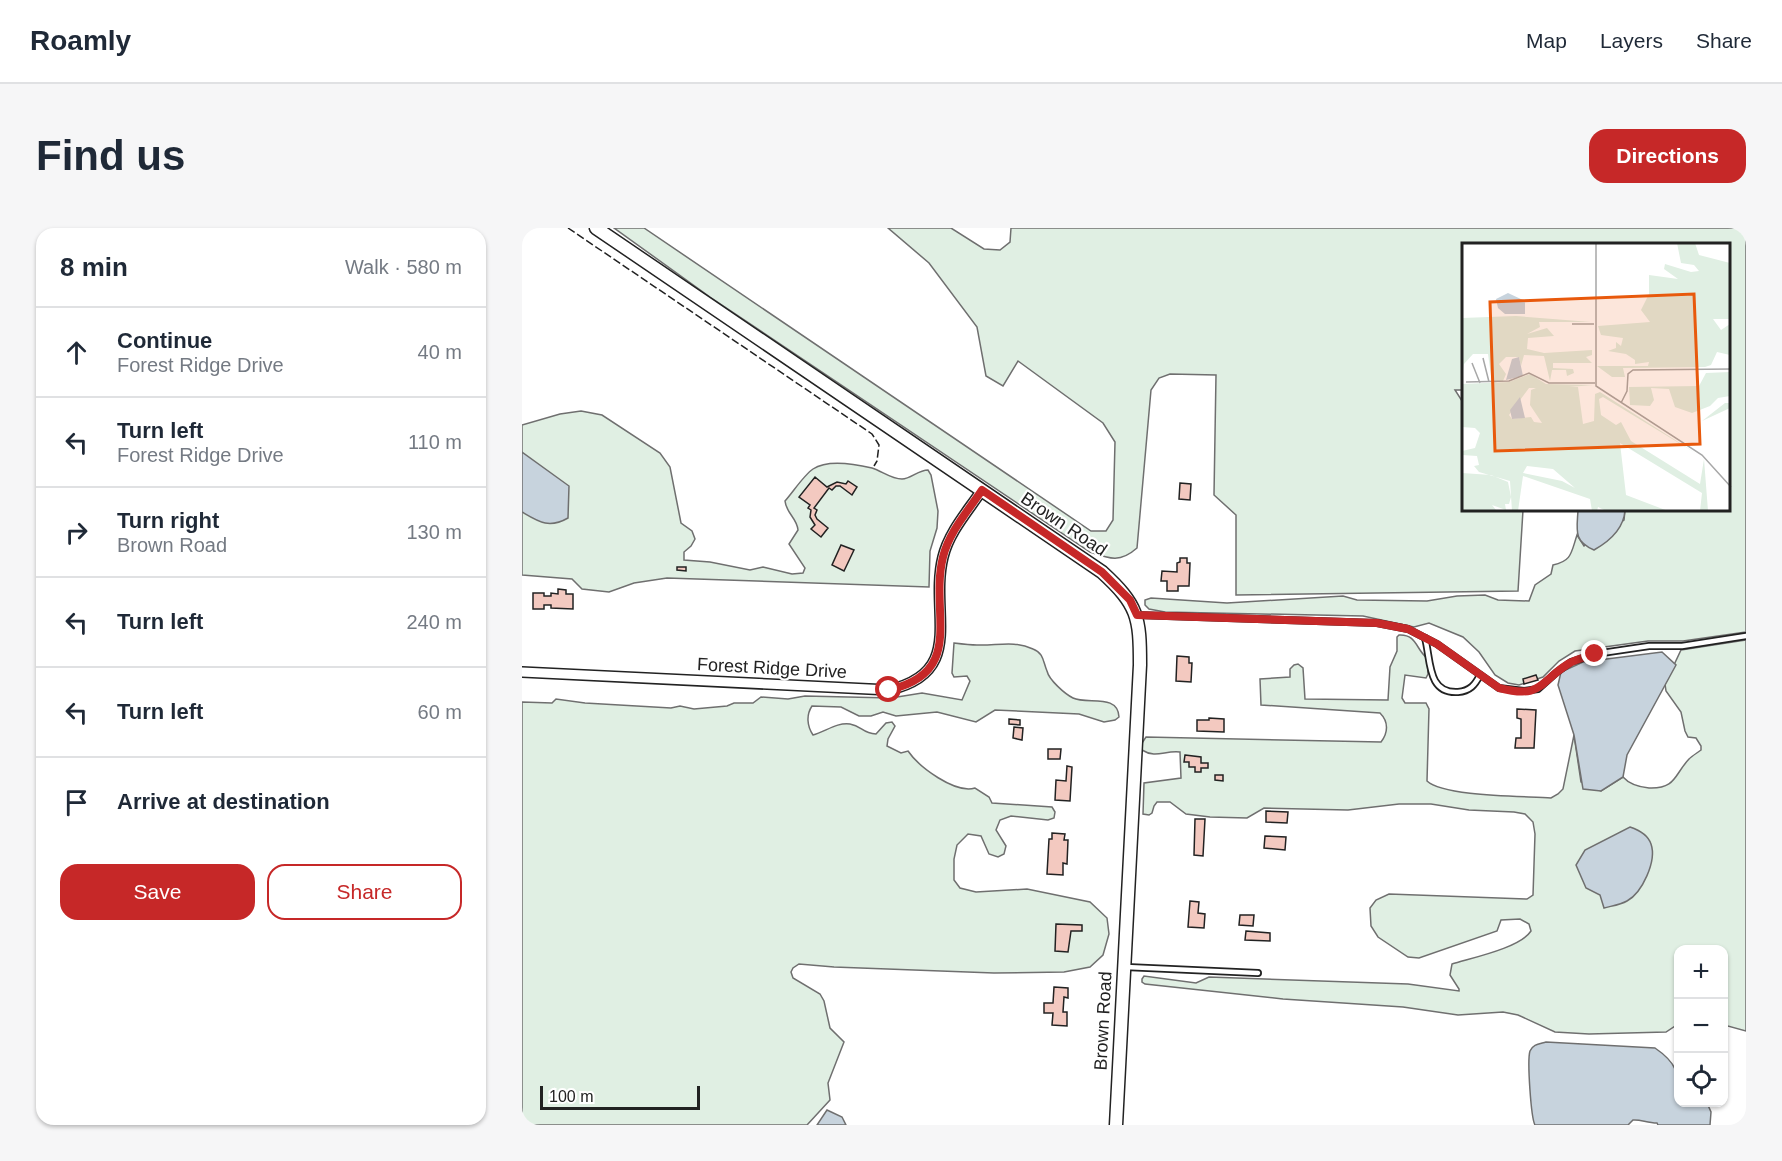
<!DOCTYPE html>
<html lang="en">
<head>
<meta charset="utf-8">
<style>
  :root { --surface:#fff; --page:#f6f6f7; --text:#1f2937; --muted:#747a83; --line:#e0e1e3; --accent:#c62828 }
  body { margin:0; font-family:Helvetica,sans-serif; background:var(--page); color:var(--text) }
  .controls { position:absolute; right:18px; bottom:18px; display:grid; overflow:hidden; border-radius:12px; box-shadow:0 2px 4px #0004 }
  .controls button { width:54px; height:54px; display:grid; place-items:center; padding:0; border:0; border-bottom:2px solid var(--line); background:var(--surface); color:var(--text); font:30px sans-serif }
  .scale { position:absolute; left:18px; bottom:15px; width:160px; box-sizing:border-box; padding-left:6px; border:3px solid #222; border-top:0; font-size:16px; line-height:21px; white-space:nowrap; color:#222; -webkit-text-stroke:4px #fff; paint-order:stroke }
  .stop { position:absolute; width:18px; height:18px; margin:-14px; border:4px solid #c62828; border-radius:50%; background:#fff }
  .stop.end { background:#c62828; border-color:#fff; box-shadow:0 2px 6px #0008 }
  .list { margin:0; padding:0; list-style:none }
  h2 { display:flex; justify-content:space-between; align-items:center; height:78px; margin:0; padding:0 24px; font-size:26px }
  h2 small { font-size:20px; font-weight:400; color:var(--muted) }
  .list li { display:grid; grid-template-columns:39px 1fr auto; gap:18px; align-items:center; box-sizing:border-box; height:90px; padding:0 24px; border-top:2px solid var(--line) }
  .list b { display:block; font-size:22px; white-space:nowrap }
  .list p { margin:0; font-size:20px; white-space:nowrap; color:var(--muted) }
  .list em { font-size:20px; font-style:normal; color:var(--muted) }
  .actions { display:flex; gap:12px; padding:18px 24px }
  .actions a { flex:1; padding:14px 0; border:2px solid var(--accent); border-radius:18px; text-align:center; font-size:21px; color:var(--accent) }
  .actions .main { background:var(--accent); color:#fff }
  .icon { flex:none; width:33px; height:33px; fill:none; stroke:currentColor; stroke-width:2; stroke-linecap:round; stroke-linejoin:round }
  .map { position:relative; flex:none; width:1224px; height:897px; overflow:hidden; border-radius:18px }
  header { display:flex; align-items:center; gap:36px; box-sizing:border-box; height:84px; padding:0 30px; background:var(--surface); border-bottom:2px solid var(--line) }
  header strong { font-size:28px }
  nav { display:flex; gap:33px; margin-inline-start:auto; font-size:21px }
  .intro { display:flex; align-items:center; justify-content:space-between; box-sizing:border-box; height:144px; padding:0 36px }
  h1 { margin:0; font-size:42px }
  .button { padding:15px 27px; border-radius:18px; background:var(--accent); color:#fff; font-size:21px; font-weight:700 }
  main { display:flex; gap:36px; padding:0 36px }
  aside { flex:1; background:var(--surface); border-radius:18px; box-shadow:0 2px 4px #0004 }
  .map>svg:first-child { display:block }
  .green { fill:#e0efe3; stroke:#6f6f6f; stroke-width:1.5 }
  .water { fill:#c7d3dd; stroke:#6f6f6f; stroke-width:1.5 }
  .building { fill:#f3c9c0; stroke:#222; stroke-width:1.5 }
  .lines { fill:none; stroke-linecap:round; stroke-linejoin:round }
  .service-casing { stroke:#222; stroke-width:8 }
  .minor-casing { stroke:#222; stroke-width:12 }
  .tertiary-casing { stroke:#222; stroke-width:15 }
  .service { stroke:#fff; stroke-width:4.5 }
  .minor { stroke:#fff; stroke-width:9 }
  .tertiary { stroke:#fff; stroke-width:12 }
  .fence { stroke:#222; stroke-width:1.5; stroke-dasharray:8 3; stroke-linecap:butt }
  .route { stroke:#c62828; stroke-width:8 }
  .labels { text-anchor:middle; stroke-width:4.5; stroke-linejoin:round; paint-order:stroke }
  .street-label { font-size:18px; fill:#222; stroke:#fff }
  .inset-road { fill:none; stroke:#a7a7a7; stroke-width:1.5 }
  .view { fill:#e8590c; fill-opacity:0.15; stroke:#e8590c; stroke-width:3 }
  .inset-edge { fill:none; stroke:#222; stroke-width:3 }
</style>
</head>
<body>
<header>
<strong>Roamly</strong>
<nav><a>Map</a><a>Layers</a><a>Share</a></nav>
</header>
<div class="intro"><h1>Find us</h1><a class="button">Directions</a></div>
<main>
<aside>
<h2>8 min<small>Walk · 580 m</small></h2>
<ul class="list">
<li><svg class="icon" aria-label="ahead" viewBox="0 0 24 24"><path d="M12 20V5M6 11l6-6 6 6"/></svg><div><b>Continue</b><p>Forest Ridge Drive</p></div><em>40 m</em></li>
<li><svg class="icon" aria-label="left" viewBox="0 0 24 24"><path d="M17 20v-9H6M10 6l-5 5 5 5"/></svg><div><b>Turn left</b><p>Forest Ridge Drive</p></div><em>110 m</em></li>
<li><svg class="icon" aria-label="right" viewBox="0 0 24 24"><path d="M7 20v-9h11M14 6l5 5-5 5"/></svg><div><b>Turn right</b><p>Brown Road</p></div><em>130 m</em></li>
<li><svg class="icon" aria-label="left" viewBox="0 0 24 24"><path d="M17 20v-9H6M10 6l-5 5 5 5"/></svg><div><b>Turn left</b></div><em>240 m</em></li>
<li><svg class="icon" aria-label="left" viewBox="0 0 24 24"><path d="M17 20v-9H6M10 6l-5 5 5 5"/></svg><div><b>Turn left</b></div><em>60 m</em></li>
<li><svg class="icon" aria-label="arrive" viewBox="0 0 24 24"><path d="M6 21V4h12l-3 4 3 4H6"/></svg><div><b>Arrive at destination</b></div></li>
</ul>
<div class="actions"><a class="main">Save</a><a>Share</a></div>
</aside>
<div class="map">
<svg width="1224" height="897" viewBox="0 0 1224 897">
  <rect width="100%" height="100%" fill="#fff"/>
  <!-- green -->
  <g class="green">
    <path d="M92,0H122L569,303H584L591,292L593,214L581,195L496,133L481,158L464,148L455,99L407,35L366,0H429L462,21L478,22L488,14L489,0H1224V404L1161,413H1126L1053,423L1037,433L1021,449L997,457L986,455L973,447L957,424L941,409L907,395L892,399L841,388L643,384L627,381L623,377V372L629,370L705,375L821,368L835,372L905,373L935,368L963,367L976,372L1007,373L1013,357L1029,346L1031,337C1050,333 1049,325 1055,307L1062,318L1102,292L1103,282H1208V16H942V162H933L942,176V282H1001L996,363L714,367V287L692,267L694,147L648,146L637,150L629,162L615,320C598,335 588,331 568,324L188,69Z"/>
    <path d="M59,183L80,187L138,225L148,239L159,295L170,303L173,311L169,318L162,324V332L188,334L228,342L241,339L270,346L281,345L283,340L267,316L276,302C275,290 264,285 263,273C271,264 282,247 291,241C306,231 333,236 350,240C360,243 369,251 380,251C389,251 396,242 406,242L409,247L416,283L415,300L408,323L407,359L145,350L112,355L87,364L60,361L50,351L0,347V197L38,186Z"/>
    <path d="M877,407C895,406 894,422 905,430L906,446L904,450L883,447L880,470L883,475H904L907,481L905,553C922,569 1003,568 1029,570L1036,566L1041,561L1052,507L1059,554L1079,563L1101,549C1108,557 1117,559 1127,560C1154,561 1152,547 1167,531C1170,528 1175,525 1179,522V518L1174,510L1166,509L1163,503L1159,484L1144,463L1143,456L1159,422L1224,412V803L1202,797V722H1156V796L1144,804L1067,806L1033,804L996,787L981,784L936,787L881,779L761,771L623,756L620,754V751L622,748L674,755L687,749L886,756L937,763V761L928,747L930,736C949,730 998,720 1009,703L1007,696L998,691L979,692L975,703L897,730L886,729L856,709L849,698L848,680L854,672L867,666L1005,671L1011,667L1013,606L1011,594L1003,586L992,584L947,582L909,576H877L826,582L742,580L725,590L688,589L664,586L648,574H635L632,578L630,585L627,587L621,586L622,555L659,550L658,524C643,522 634,531 620,522V515L624,509L859,514C866,505 867,494 858,485L739,477L738,451L768,449V441L772,437L776,436L781,440L783,471L866,472L868,439L875,423V409Z"/>
    <path d="M432,415C440,416 448,417 455,417C474,418 492,412 511,421C522,425 521,434 525,443C527,452 543,466 551,470C565,477 596,465 597,489L593,492L582,494L557,486L473,482L454,494L415,484L374,488L361,484L349,488H337L319,479L290,478C284,487 285,498 291,507C303,504 315,494 328,496C340,498 340,505 354,506L364,495L370,494L373,498L366,511L365,518L379,525L386,523C397,539 433,566 453,560L467,569L470,575L530,579L533,584L532,590L526,592L489,588L478,592L474,602L484,618L482,626L476,629L467,626L459,608L446,606L435,617L432,631V652L438,660L454,664L505,661L568,674L585,690L587,706L581,727L568,739L542,744L472,745L312,739L277,736L271,740L269,744L271,750L298,766L302,773L308,800L322,814L306,855L308,872L285,897H0V474L30,475L34,471L63,475L149,480L158,478L172,481L205,478L212,475H231L239,469L266,471L283,468L369,470L400,465L440,472L448,453L445,448L432,449L430,445Z"/>
  </g>
  <!-- water -->
  <g class="water">
    <path d="M0,224L47,258L46,290C27,301 17,294 0,284Z"/>
    <path d="M1056,282H1103C1102,300 1088,313 1072,322C1051,313 1055,302 1056,282Z"/>
    <path d="M1140,424L1154,437L1105,527L1101,549L1079,563L1061,561L1052,507L1036,457L1039,444L1061,434Z"/>
    <path d="M1108,599C1117,602 1126,607 1129,616C1135,633 1120,665 1105,673C1098,677 1089,678 1082,680L1078,667L1064,660L1054,637L1063,622Z"/>
    <path d="M1024,814L1133,820C1158,837 1156,847 1156,874L1185,875L1189,884L1188,897H1136L1135,895C1125,895 1118,891 1111,892L1106,897H1013C1009,890 1005,832 1008,823C1011,816 1017,816 1024,814Z"/>
    <path d="M305,882L320,889L324,897H295Z"/>
  </g>
  <!-- building -->
  <g class="building">
    <path d="M293,249L305,259L315,254L324,256L326,253L335,259L330,267L318,258H314L310,262L307,260L292,280L295,282L293,287L295,291L306,300L299,309L289,301L293,297L288,289L289,282L286,280L288,277L277,269Z"/>
    <path d="M658,255L669,256L668,272L657,271Z"/>
    <path d="M319,317L332,322L322,343L310,337Z"/>
    <path d="M658,330H665V335H668L667,358H656V363H645V353H639L640,343L655,344V335L658,334Z"/>
    <path d="M155,339H164V343L155,342Z"/>
    <path d="M36,361L44,362V366H51V381L29,380V377H22V381H11V365H22V368H29V365L36,366Z"/>
    <path d="M655,428L667,429V435H670L669,454L654,453Z"/>
    <path d="M1014,447L1016,452L1002,456L1001,451Z"/>
    <path d="M995,481L1014,482L1012,520H993L994,510H999V491L995,490Z"/>
    <path d="M687,490L702,491V504L675,503V492H687Z"/>
    <path d="M487,491L498,492V497L487,496Z"/>
    <path d="M492,499L501,500L500,512L491,510Z"/>
    <path d="M526,521H539L538,531H526Z"/>
    <path d="M663,527L679,529V535H686V540H679V544H673V539H667V534H662Z"/>
    <path d="M545,538L550,539L548,573L533,572L534,552L544,553Z"/>
    <path d="M693,547H701V553L693,552Z"/>
    <path d="M744,583L766,584L765,595L744,594Z"/>
    <path d="M673,591H683L681,628L672,627Z"/>
    <path d="M530,605L543,606L542,612H546L545,636L541,635V647L525,646L527,611H530Z"/>
    <path d="M743,608L764,609L763,622L742,620Z"/>
    <path d="M668,673L677,674L676,685L683,686L682,700L666,699Z"/>
    <path d="M718,687H732L731,698L717,697Z"/>
    <path d="M534,696L560,697V703H549L546,724L533,723Z"/>
    <path d="M724,703L748,705V713L723,712Z"/>
    <path d="M532,759L546,760V770L542,769L541,784H545V798L530,797L531,785H522V775H531Z"/>
  </g>
  <g class="lines">
    <defs>
      <g id="service">
        <path d="M615,387L855,395L886,401L915,416L977,460L1002,463L1016,461L1035,444L1049,434L1073,426L1127,418H1160L1224,408"/>
        <path d="M903,410C909,432 905,466 936,464C948,463 953,457 958,447"/>
        <path d="M604,739L736,745"/>
      </g>
      <path id="minor" d="M0,444L367,462C445,444 407,385 421,329C427,304 446,283 460,262"/>
      <path id="tertiary" d="M74,0L580,344C616,377 618,389 618,437L594,897"/>
    </defs>
    <!-- service casing -->
    <use href="#service" class="service-casing"/>
    <!-- minor casing -->
    <use href="#minor" class="minor-casing"/>
    <!-- tertiary casing -->
    <use href="#tertiary" class="tertiary-casing"/>
    <!-- service -->
    <use href="#service" class="service"/>
    <!-- minor -->
    <use href="#minor" class="minor"/>
    <!-- tertiary -->
    <use href="#tertiary" class="tertiary"/>
    <!-- fence -->
    <path class="fence" d="M46,0L350,206L357,217L355,233L352,238"/>
  </g>
  <g class="lines">
    <!-- route -->
    <path class="route" d="M367,462C445,444 407,385 421,329C427,304 446,283 460,262L580,344L608,372L615,387L855,395L886,401L915,416L977,460C1020,471 1016,455 1046,436C1054,431 1064,429 1073,426"/>
  </g>
  <g class="labels">
    <!-- street labels -->
    <g class="street-label">
      <text transform="translate(542 296) rotate(34)" y="6">Brown Road</text>
      <text transform="translate(250 440) rotate(3)" y="6">Forest Ridge Drive</text>
      <text transform="translate(581 793) rotate(-87)" y="6">Brown Road</text>
    </g>
  </g>
  <!-- overview -->
  <g transform="translate(940 15)">
    <rect width="268" height="268" fill="#fff"/>
    <path d="M215,0H233L237,12L268,20V76H251L259,87L268,81V112L255,109L249,122L243,124L161,125L163,134H150L135,123H186L187,119L173,121V117L164,111L146,108L154,105V99L159,103L161,95L139,92L136,83L188,79L179,67L187,51V32L216,36L202,26L203,21L229,29L237,28L232,22L219,20ZM54,73L129,79H77L78,84L65,91L85,85L92,93L66,95L65,106L82,110L130,107V112L124,114L130,120H91V125L111,126L112,130L105,133L104,127H90L88,138L82,113L62,112L59,123L57,114H44L37,121L44,131L41,138L30,140L26,111H11L2,121L0,135V75ZM268,129V153L256,155L248,163L230,170L213,164L207,146L189,145L192,157L188,163L168,162L167,144L237,143L244,130ZM68,131L84,141L131,142L107,144H116L121,181L132,178L133,151L138,149L235,211L141,154L137,156L139,172L154,182L159,179L169,198L238,241L242,216L246,268H238L240,250L158,200L164,252L206,268H144L136,264L135,268H130L128,256L61,233L56,268H50L48,238L17,229L12,223L17,222L15,213L0,212V208L13,205L18,190L13,185L0,184V141L47,139ZM67,145H74L69,147L68,162L80,180L72,179L69,174L50,176L47,172ZM65,223L91,226L113,245L100,238L61,230ZM263,160H268V165L240,178ZM0,230L29,232L46,239L49,254L47,261H43L44,267L30,262L34,267L0,268Z" fill="#e0efe3" fill-rule="evenodd"/>
    <path d="M46,50L63,58V71H43L36,65L34,56ZM57,114L61,133L44,137L50,116ZM58,154L63,175L50,176L48,167Z" fill="#c7d3dd"/>
    <path class="inset-road" d="M134,0V143L240,212L269,244M110,81H132M21,115L27,139M10,120L18,140M4,139L47,138L67,130L87,140H133M159,160L165,148L166,131L171,127L269,126"/>
    <path class="view" d="M232,51L238,201L33,208L28,59Z"/>
    <rect width="268" height="268" class="inset-edge"/>
  </g>
</svg>
<div class="controls">
<button>+</button>
<button>−</button>
<button><svg class="icon" aria-label="locate" viewBox="0 0 24 24"><circle cx="12" cy="12" r="6"/><path d="M12 2v4M12 18v4M2 12h4M18 12h4"/></svg></button>
</div>
<div class="scale">100 m</div>
<div class="stop" style="left:367px;top:462px"></div>
<div class="stop end" style="left:1073px;top:426px"></div>
</div>
</main>
</body>
</html>
